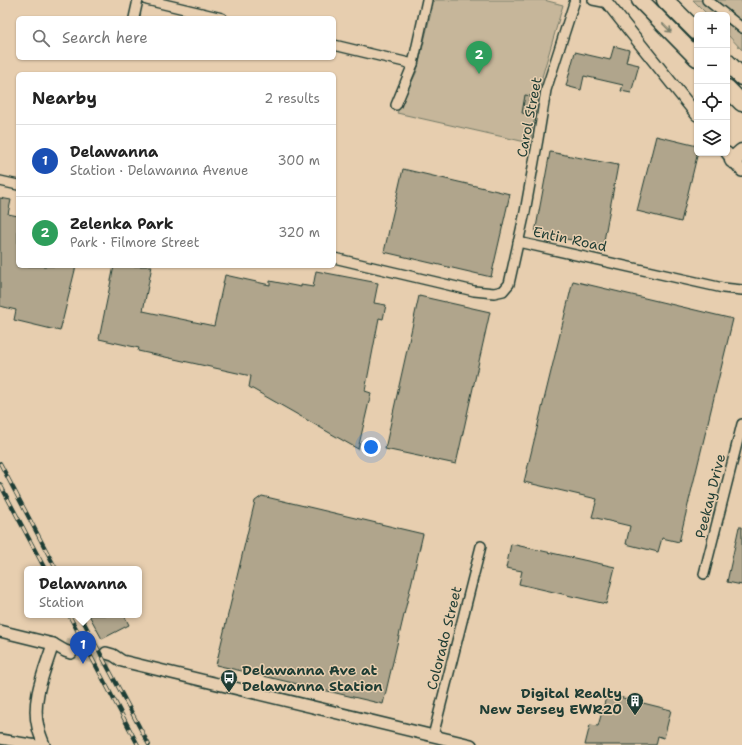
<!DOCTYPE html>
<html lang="en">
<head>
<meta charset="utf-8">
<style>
  :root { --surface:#fff; --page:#f2f2f2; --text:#222; --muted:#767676; --line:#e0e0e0; --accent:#0b8043 }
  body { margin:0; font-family:"Shantell Sans",sans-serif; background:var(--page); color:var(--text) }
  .controls { position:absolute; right:12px; top:12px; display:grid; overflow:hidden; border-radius:6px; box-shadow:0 1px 3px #0004 }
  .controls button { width:36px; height:36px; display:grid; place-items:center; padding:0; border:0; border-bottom:1px solid var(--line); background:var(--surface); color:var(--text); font:20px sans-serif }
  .you { position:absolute; left:371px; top:447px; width:14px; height:14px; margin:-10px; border:3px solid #fff; border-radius:50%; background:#1a73e8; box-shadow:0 0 0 6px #1a73e833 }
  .badge { display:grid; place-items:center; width:26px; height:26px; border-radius:50%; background:var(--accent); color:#fff; font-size:13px; font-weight:700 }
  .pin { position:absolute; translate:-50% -33px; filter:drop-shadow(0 1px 2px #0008) }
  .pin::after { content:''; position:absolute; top:21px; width:14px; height:12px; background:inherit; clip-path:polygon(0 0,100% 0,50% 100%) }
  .popup { position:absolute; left:24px; top:566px; width:118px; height:52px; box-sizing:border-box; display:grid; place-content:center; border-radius:6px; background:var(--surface); filter:drop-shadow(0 1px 3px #0005); font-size:13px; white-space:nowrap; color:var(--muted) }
  .popup b { font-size:15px; color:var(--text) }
  .popup::after { content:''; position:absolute; left:50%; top:100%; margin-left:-8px; border:8px solid transparent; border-top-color:var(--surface) }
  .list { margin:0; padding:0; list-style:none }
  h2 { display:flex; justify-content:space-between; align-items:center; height:52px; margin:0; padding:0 16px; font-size:17px }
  h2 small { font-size:13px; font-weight:400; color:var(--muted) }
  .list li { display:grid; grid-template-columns:26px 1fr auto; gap:12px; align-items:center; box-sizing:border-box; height:72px; padding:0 16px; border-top:1px solid var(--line) }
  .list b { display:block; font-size:15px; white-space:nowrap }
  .list p { margin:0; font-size:13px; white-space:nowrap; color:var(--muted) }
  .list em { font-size:13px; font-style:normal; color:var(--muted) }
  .icon { flex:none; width:22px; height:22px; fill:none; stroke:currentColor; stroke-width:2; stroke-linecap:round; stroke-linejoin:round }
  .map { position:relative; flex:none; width:742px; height:745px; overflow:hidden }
  .search { position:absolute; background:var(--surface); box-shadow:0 1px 3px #0004; left:16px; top:16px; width:320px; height:44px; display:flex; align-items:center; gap:10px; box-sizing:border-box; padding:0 14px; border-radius:6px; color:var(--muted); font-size:15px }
  .panel { position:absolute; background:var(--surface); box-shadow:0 1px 3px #0004; left:16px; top:72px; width:320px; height:196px; border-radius:6px }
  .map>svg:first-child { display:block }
  .green { fill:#c6b69a; stroke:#727a67 }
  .building { fill:#b0a58c; stroke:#1f3d34 }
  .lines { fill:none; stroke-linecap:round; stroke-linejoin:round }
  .tertiary-tunnel { stroke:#bfb196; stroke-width:11; stroke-dasharray:11 5.5; stroke-linecap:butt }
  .minor-casing { stroke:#1f3d34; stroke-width:12 }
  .tertiary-casing { stroke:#1f3d34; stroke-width:14 }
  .motorway-casing { stroke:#1f3d34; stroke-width:19 }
  .minor { stroke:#e7ceaf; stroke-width:9 }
  .tertiary { stroke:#e7ceaf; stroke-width:11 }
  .motorway { stroke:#e7ceaf; stroke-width:16 }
  .rail-casing { stroke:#1f3d34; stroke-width:4 }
  .rail { stroke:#e7ceaf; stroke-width:2.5; stroke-dasharray:8; stroke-linecap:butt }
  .oneway { stroke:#797e6b }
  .labels { text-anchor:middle; stroke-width:3; stroke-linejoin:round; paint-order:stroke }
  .street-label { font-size:14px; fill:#1f3d34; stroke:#e7ceaf }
  .poi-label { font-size:14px; font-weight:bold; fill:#1f3d34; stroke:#e7ceaf; text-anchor:start }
</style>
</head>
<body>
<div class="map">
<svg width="742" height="745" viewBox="0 0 742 745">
  <rect width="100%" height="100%" fill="#e7ceaf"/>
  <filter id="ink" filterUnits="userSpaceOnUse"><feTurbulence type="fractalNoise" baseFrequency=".025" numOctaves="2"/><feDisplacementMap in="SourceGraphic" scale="8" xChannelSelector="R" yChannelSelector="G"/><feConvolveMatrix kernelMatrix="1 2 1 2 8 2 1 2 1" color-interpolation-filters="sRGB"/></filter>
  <g filter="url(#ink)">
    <!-- green -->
    <g class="green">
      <path d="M434,0H544L563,5L542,77L530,143L397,113L417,71Z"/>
      <path d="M693,0H742V50L727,34V15H708Z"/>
    </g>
    <!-- building -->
    <g class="building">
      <path d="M614,46L629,50L626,62L639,65L631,93L621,91L623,85L584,76L581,90L566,86L575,52L610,60Z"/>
      <path d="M525,95L531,96L528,114L522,113Z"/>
      <path d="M656,136L697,146V156L681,222L637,211Z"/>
      <path d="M550,152L618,165L603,246L535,233Z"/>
      <path d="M403,169L510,194L491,277L384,252Z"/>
      <path d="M0,198L11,200L8,214L18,216V266H76L60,331L14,320L16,310L0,306Z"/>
      <path d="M114,266H152L143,311L214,326L225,275L270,285V281L301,287V285L313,287L316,271L378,283L374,303L386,305L383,319L379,318L365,391L371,393L358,449L249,387L251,376L138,351L139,348L99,339Z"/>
      <path d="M573,281L733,319L679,542L662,538L658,552L626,544L630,526L592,517L597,499L524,482Z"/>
      <path d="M419,296L490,312L456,464L385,449Z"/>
      <path d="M262,496L423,534L383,704L216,665L255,501Z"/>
      <path d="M739,527H742V585L727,582Z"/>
      <path d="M511,544L615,567L606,604L519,584L522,571L506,568Z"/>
      <path d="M89,615H124L129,625L102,639Z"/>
      <path d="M607,694L671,710L664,738L658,736L656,745H585L590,725L598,726Z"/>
    </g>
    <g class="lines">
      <!-- tertiary-tunnel -->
      <g class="tertiary-tunnel">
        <path d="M66,643L106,653"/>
        <path d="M71,653L111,662"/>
      </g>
      <defs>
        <g id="minor">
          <path d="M147,0L222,18"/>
          <path d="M593,0L608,3"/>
          <path d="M707,0L726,15"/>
          <path d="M727,16L742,28"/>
          <path d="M134,18L138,0"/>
          <path d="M334,45L413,64"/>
          <path d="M396,105L413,64L427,0"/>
          <path d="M0,181L18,185"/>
          <path d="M518,242L723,288L742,290"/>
          <path d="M334,258L474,291L494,293L503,291L509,284L525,212L538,139L546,90L575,0"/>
          <path d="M704,574L742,424"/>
          <path d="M433,736L481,546"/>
          <path d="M0,739L37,745"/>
        </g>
        <g id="tertiary">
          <path d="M605,0L697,115"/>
          <path d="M727,153L742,171"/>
          <path d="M0,631L53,644L65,651L71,653"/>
          <path d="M106,653L113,655L122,661L471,745"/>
          <path d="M44,745C42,739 39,733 38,727C31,700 45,670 53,644"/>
        </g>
        <g id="motorway">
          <path d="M640,0L697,58"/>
          <path d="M665,0L697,32"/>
          <path d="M727,62L742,77"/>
          <path d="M727,88L742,103"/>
          <path d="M733,160L742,152"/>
        </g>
      </defs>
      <!-- minor casing -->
      <use href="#minor" class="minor-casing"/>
      <!-- tertiary casing -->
      <use href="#tertiary" class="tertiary-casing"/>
      <!-- motorway casing -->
      <use href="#motorway" class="motorway-casing"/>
      <!-- minor -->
      <use href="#minor" class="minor"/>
      <!-- tertiary -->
      <use href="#tertiary" class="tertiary"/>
      <!-- motorway -->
      <use href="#motorway" class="motorway"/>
      <defs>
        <g id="rail">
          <path d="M0,463L56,569"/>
          <path d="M0,484L45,569"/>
          <path d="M69,615L138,745"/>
          <path d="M80,615L149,745"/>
        </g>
      </defs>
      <!-- rail casing -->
      <use href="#rail" class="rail-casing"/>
      <!-- rail -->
      <use href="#rail" class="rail"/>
    </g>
    <!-- one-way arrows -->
    <defs><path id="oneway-shaft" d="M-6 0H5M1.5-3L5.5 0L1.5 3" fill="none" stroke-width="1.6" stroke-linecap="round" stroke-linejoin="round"/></defs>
    <use class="oneway" href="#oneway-shaft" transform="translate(667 28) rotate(45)"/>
  </g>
  <!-- icons -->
  <defs>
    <symbol id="bus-pin" viewBox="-11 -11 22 30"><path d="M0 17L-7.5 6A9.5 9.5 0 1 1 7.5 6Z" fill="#1f3d34" stroke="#e7ceaf"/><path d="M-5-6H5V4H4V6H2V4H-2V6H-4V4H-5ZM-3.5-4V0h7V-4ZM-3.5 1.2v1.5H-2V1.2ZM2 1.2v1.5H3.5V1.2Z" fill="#fff"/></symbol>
    <symbol id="building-pin" viewBox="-11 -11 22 30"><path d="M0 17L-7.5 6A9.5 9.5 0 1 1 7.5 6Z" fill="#1f3d34" stroke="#e7ceaf"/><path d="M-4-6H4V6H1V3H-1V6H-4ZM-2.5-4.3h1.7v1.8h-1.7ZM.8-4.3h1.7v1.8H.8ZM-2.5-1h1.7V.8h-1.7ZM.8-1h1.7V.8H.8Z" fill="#fff"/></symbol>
  </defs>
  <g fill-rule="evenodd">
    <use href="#bus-pin" x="219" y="668" width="20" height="27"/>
    <use href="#building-pin" x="625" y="691" width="20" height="27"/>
  </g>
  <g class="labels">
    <!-- street labels -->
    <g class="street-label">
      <text transform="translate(529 117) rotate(-79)" y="5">Carol Street</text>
      <text transform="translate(570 239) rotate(12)" y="5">Entin Road</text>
      <text transform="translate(710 496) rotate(-76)" y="5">Peekay Drive</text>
      <text transform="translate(444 638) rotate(-76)" y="5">Colorado Street</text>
    </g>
    <!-- poi labels -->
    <g class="poi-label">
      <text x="242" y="675">Delawanna Ave at<tspan x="242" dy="16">Delawanna Station</tspan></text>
      <text x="622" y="698" text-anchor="end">Digital Realty<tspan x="622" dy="16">New Jersey EWR20</tspan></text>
    </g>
  </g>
</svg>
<div class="controls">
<button>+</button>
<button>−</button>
<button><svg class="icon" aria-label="locate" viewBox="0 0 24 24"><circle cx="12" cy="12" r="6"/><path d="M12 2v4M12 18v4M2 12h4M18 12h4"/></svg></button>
<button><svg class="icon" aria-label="layers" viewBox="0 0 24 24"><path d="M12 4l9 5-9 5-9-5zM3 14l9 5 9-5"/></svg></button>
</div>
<div class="you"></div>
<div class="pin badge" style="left:83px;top:664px;background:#1a4fb4">1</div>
<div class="popup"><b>Delawanna</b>Station</div>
<div class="pin badge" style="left:479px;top:74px;background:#2e9e5b">2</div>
<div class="search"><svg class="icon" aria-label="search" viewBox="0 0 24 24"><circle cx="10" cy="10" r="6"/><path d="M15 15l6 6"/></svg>Search here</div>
<section class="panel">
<h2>Nearby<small>2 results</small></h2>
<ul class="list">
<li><span class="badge" style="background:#1a4fb4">1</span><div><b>Delawanna</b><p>Station · Delawanna Avenue</p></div><em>300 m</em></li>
<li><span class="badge" style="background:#2e9e5b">2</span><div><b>Zelenka Park</b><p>Park · Filmore Street</p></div><em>320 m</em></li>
</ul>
</section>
</div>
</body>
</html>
